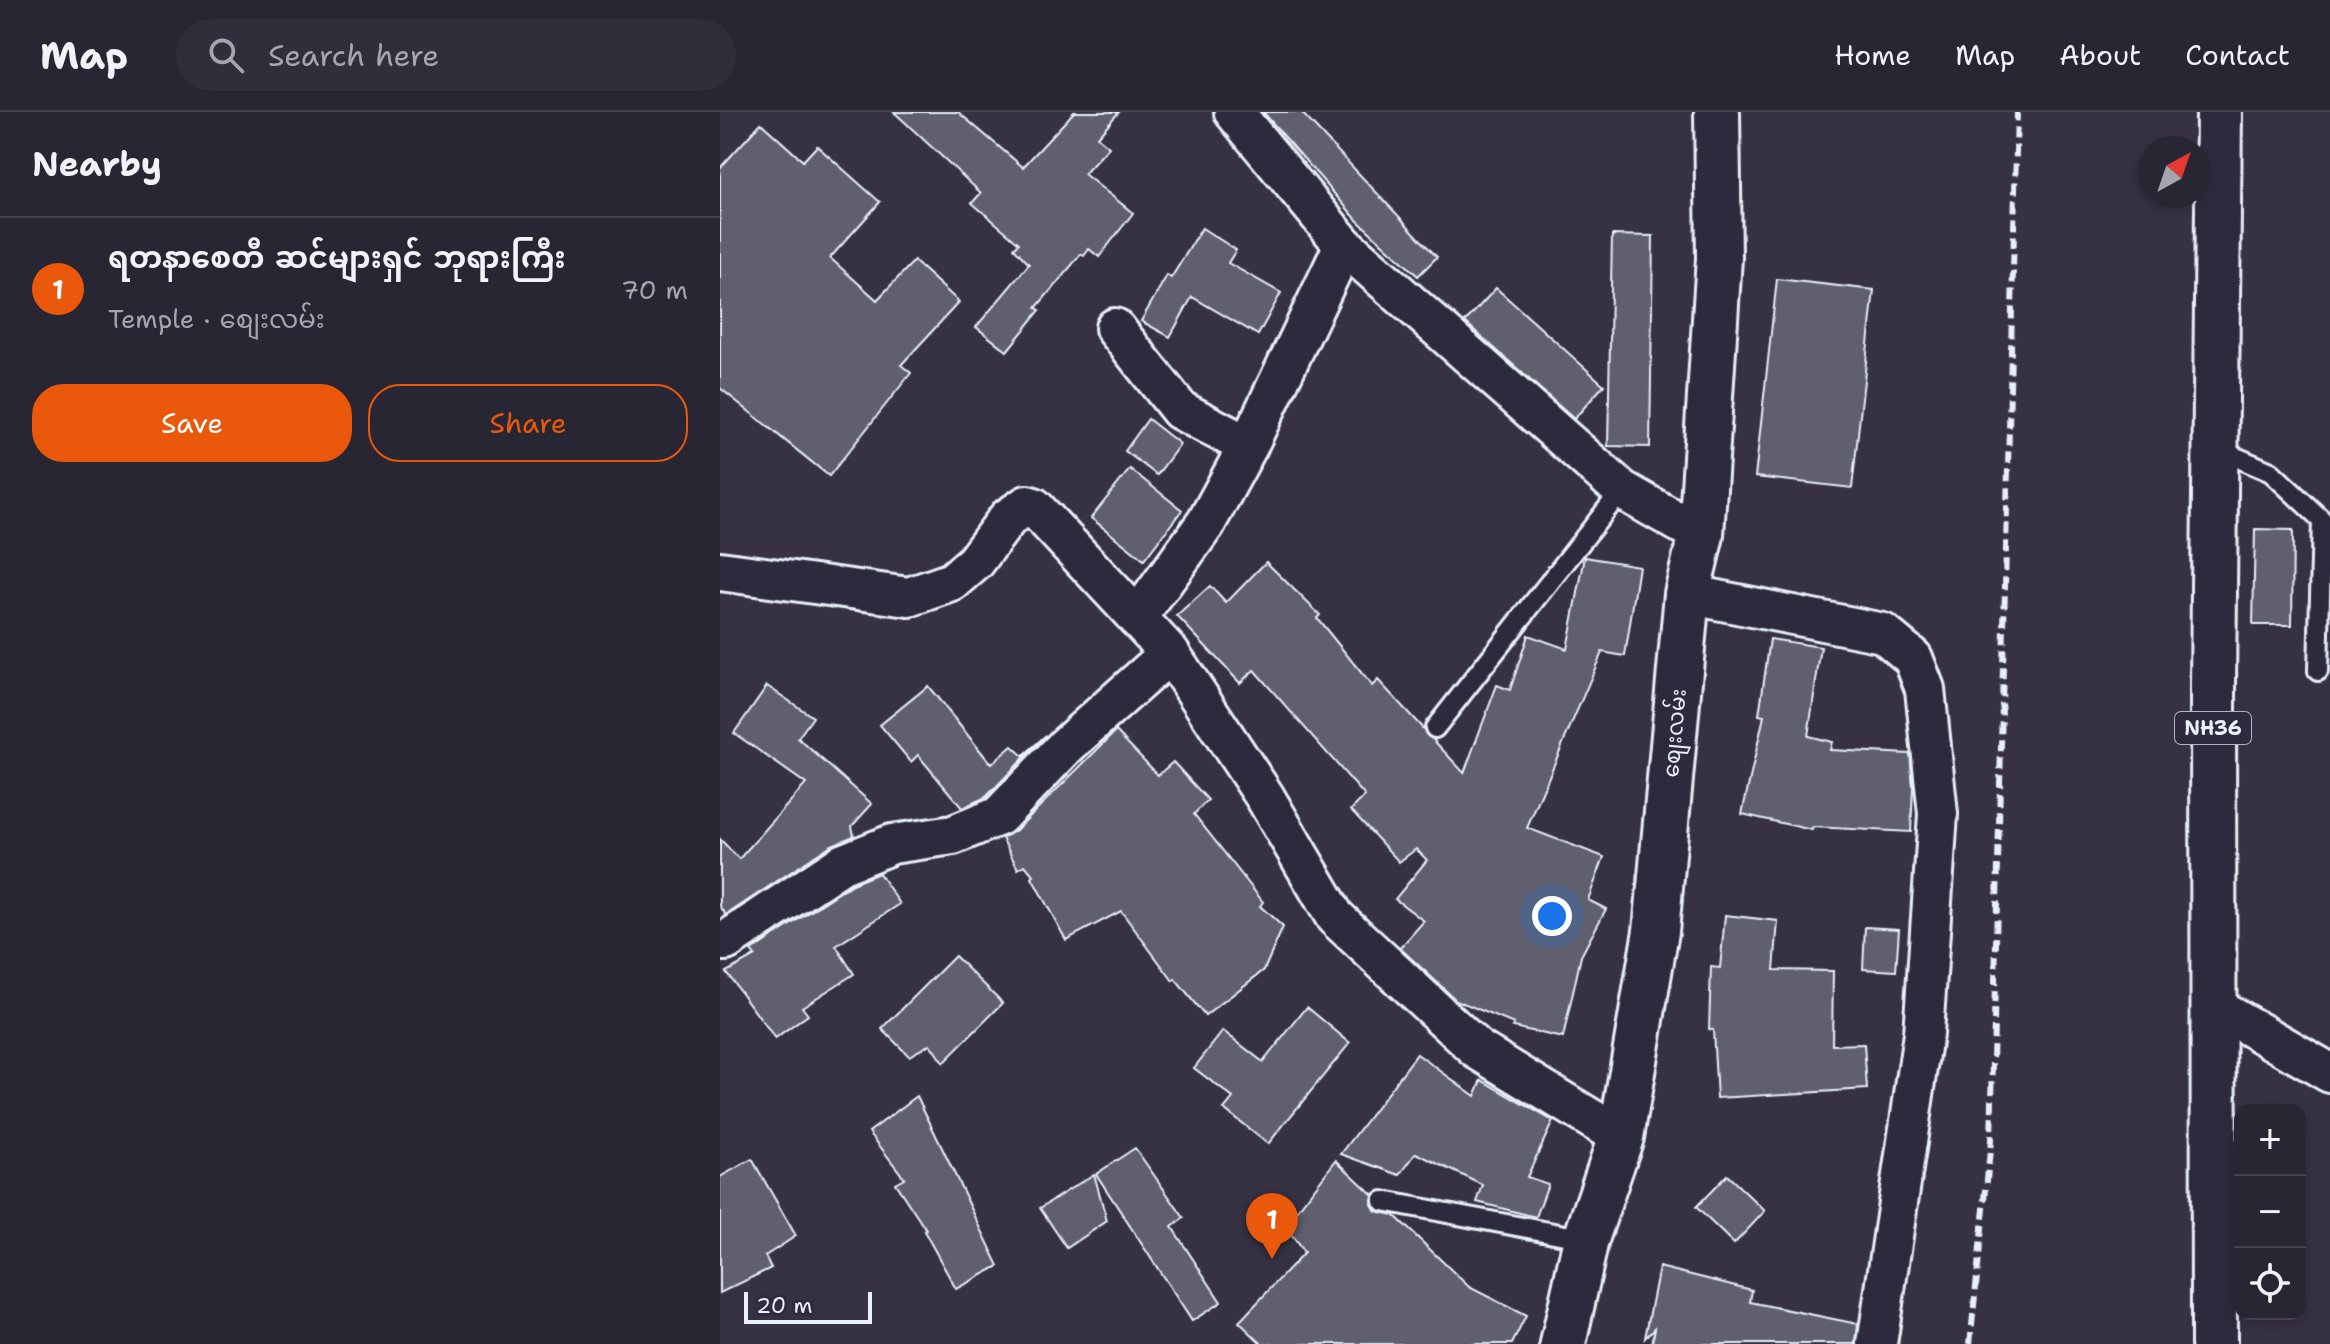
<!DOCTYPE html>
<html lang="en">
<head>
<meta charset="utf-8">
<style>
  :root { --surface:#282633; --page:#302e3b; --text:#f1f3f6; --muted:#a5a5ac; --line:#44434e; --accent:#ea580c }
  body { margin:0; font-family:"Shantell Sans","Noto Sans Myanmar",sans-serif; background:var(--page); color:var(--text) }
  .controls { position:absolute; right:24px; bottom:24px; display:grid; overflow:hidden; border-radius:16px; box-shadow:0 4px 12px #0003 }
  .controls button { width:72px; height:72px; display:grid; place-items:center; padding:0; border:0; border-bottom:2px solid var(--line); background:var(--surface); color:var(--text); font:40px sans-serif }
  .compass { position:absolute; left:1418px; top:24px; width:72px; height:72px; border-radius:50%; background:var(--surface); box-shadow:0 4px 12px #0003; rotate:40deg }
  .scale { position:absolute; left:24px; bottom:20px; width:128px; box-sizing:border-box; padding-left:8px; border:4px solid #e8f1f8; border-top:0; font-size:22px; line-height:28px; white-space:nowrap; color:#e8f1f8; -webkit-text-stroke:6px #2f2a3d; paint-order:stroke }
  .you { position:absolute; left:832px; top:804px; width:28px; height:28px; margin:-20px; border:6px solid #fff; border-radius:50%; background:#1a73e8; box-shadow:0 0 0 12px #1a73e833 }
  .badge { display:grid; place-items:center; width:52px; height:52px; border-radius:50%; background:var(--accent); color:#fff; font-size:26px; font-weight:700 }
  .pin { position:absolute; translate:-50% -66px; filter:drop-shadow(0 2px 4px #0008) }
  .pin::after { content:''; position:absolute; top:42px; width:28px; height:24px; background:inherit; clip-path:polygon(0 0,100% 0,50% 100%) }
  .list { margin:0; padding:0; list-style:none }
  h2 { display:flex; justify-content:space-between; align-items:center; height:104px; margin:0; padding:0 32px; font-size:34px }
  h2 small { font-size:26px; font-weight:400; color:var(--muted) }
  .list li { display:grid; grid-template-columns:52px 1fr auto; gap:24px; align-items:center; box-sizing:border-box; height:144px; padding:0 32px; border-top:2px solid var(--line) }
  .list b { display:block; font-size:30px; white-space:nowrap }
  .list p { margin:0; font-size:26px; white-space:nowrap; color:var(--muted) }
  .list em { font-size:26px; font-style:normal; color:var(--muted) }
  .actions { display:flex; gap:16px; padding:24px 32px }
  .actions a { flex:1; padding:18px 0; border:2px solid var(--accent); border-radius:32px; text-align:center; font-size:28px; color:var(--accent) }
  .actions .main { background:var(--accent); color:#fff }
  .icon { flex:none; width:44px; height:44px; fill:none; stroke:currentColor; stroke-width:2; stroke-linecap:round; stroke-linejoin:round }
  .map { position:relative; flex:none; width:1610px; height:1232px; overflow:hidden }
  header { display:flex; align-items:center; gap:48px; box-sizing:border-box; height:112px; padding:0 40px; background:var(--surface); border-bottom:2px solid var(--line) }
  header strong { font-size:38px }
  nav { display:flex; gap:44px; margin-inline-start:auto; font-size:28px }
  .search { width:560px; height:72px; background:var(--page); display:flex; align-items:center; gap:20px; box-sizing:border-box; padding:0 28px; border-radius:44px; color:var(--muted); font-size:30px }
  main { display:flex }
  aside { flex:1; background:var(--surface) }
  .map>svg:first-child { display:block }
  .building { fill:#605e6e; stroke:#e8f1f8; stroke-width:2 }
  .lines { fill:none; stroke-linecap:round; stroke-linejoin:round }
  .service-casing { stroke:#e8f1f8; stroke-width:24 }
  .minor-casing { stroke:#e8f1f8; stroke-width:44 }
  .secondary-casing { stroke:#e8f1f8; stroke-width:50 }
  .trunk-casing { stroke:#e8f1f8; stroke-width:50 }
  .service { stroke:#2f2a3d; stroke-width:18 }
  .minor { stroke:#2f2a3d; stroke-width:38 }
  .secondary { stroke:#2f2a3d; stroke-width:44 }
  .trunk { stroke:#2f2a3d; stroke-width:44 }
  .rail { stroke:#e8f1f8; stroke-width:6; stroke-dasharray:12 6; stroke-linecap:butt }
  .labels { text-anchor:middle; stroke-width:6; stroke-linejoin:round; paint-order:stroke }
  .shield { fill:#2f2a3d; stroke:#b0b5c0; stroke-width:2 }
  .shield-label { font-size:20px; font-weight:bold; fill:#e8f1f8 }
  .street-label { font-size:22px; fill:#e8f1f8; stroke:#2f2a3d }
</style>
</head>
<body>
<header>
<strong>Map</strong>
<div class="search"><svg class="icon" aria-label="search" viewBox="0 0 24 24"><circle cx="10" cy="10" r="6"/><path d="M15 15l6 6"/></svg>Search here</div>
<nav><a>Home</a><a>Map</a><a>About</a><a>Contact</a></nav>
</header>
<main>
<aside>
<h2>Nearby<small></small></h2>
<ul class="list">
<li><span class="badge">1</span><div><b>ရတနာစေတီ ဆင်များရှင် ဘုရားကြီး</b><p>Temple · စျေးလမ်း</p></div><em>70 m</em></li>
</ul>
<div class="actions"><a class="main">Save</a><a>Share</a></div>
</aside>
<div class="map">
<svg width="1610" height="1232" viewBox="0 0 1610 1232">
  <rect width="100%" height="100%" fill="#363244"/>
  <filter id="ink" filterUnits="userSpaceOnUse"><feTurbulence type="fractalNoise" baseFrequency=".0125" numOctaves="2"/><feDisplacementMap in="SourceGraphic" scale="16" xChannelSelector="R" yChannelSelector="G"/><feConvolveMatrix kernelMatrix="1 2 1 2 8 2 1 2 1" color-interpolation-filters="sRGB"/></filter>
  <g filter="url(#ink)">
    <!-- building -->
    <g class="building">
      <path d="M174,0H238L303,55L354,0H399L377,25L389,35L364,62L413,101L379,145L369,137L364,144L361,142L316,196L320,198L287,239L256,215L309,152L294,136L299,131L252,91L261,81Z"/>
      <path d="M543,0H581L717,145L698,164L638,109Z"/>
      <path d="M41,11L83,49L97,34L160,90L110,146L157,188L194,149L239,190L181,253L191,261L109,364L0,276V56Z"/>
      <path d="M482,116L516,138L508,151L561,181L538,223L472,185L450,225L421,209L447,163L451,166Z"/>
      <path d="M892,123L933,124L930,335L888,334Z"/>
      <path d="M1057,167L1154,178L1132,376L1035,365Z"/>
      <path d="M776,176L884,273L854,307L745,210Z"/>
      <path d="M428,307L460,332L437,363L405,339Z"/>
      <path d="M410,357L462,398L424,448L371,406Z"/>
      <path d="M1535,417L1573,418L1572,513H1533Z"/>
      <path d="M865,445L919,454L905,544L882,540L807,716L884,745L868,788L886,797L861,844L843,926L793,915L794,912L736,888L680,836L704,809L675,787L707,748L696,737L679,750L631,698L645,684L534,558L520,571L457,504L490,474L506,491L546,450L600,503L597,506L652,574L658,568L744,661L777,573L790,578L808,523L847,537Z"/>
      <path d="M1050,527L1101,535L1088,624L1112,630L1110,638L1190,642L1193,675L1191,720L1093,715L1092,718L1022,702L1044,604L1039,603Z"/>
      <path d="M47,574L93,605L78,626L152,692L132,714L134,724L110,734L6,803L0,794V727L19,747L86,672L14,621Z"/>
      <path d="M208,574L271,652L292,634L303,644L326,623L266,685L242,696L198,643L191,650L160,613Z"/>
      <path d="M396,619L438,663L453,650L488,688L474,702L543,790L540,794L563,815L544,858L485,904L455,867L453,869L401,799L346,828L312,766L314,764L305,753L298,757L282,726L295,719Z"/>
      <path d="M159,761L180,792L116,834L134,862L82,895L88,903L55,927L6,860L35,844L31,839L132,772Z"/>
      <path d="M1005,803L1058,809L1054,858L1113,859L1112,933L1144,932L1147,977L997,986L993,918L989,917L991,855L1000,856Z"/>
      <path d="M1145,815L1179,817L1176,859L1143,857Z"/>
      <path d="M235,844L283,891L223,951L210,932L189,944L162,917Z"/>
      <path d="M587,895L630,931L548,1032L504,997L513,986L474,956L503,919L543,950Z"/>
      <path d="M697,942L755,984L762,968L833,1009L807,1065L828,1072L816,1105L757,1090L763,1073L696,1041L680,1063L621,1042Z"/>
      <path d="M197,984L279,1154L236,1177L204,1119L206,1118L175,1071L184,1066L149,1020Z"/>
      <path d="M415,1036L464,1106L452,1115L501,1190L472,1209L376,1062Z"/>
      <path d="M32,1047L76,1124L45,1144L51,1156L0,1181V1065Z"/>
      <path d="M616,1048L653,1083L652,1092L656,1099L674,1103L749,1175L806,1204L792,1232H542L519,1210L584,1141L562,1109L576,1100Z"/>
      <path d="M374,1062L387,1109L347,1136L320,1096Z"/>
      <path d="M1007,1063L1045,1099L1014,1132L976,1095Z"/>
      <path d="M939,1155L1032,1178L1030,1190L1138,1212L1136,1232H932L935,1216L925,1226Z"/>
    </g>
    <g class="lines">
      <defs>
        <g id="service">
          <path d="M1495,336L1551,360L1602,408L1598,559"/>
          <path d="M715,616L902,378"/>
          <path d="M663,1089L866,1127"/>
        </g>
        <g id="minor">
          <path d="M514,0L624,133L902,378L981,423"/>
          <path d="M395,216L460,298L528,334"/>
          <path d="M0,459L189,485L232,470L255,450L288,406L307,393L314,395L450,541L545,685L615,805L757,937L901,1025"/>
          <path d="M967,482L1163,521L1193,546L1205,577L1218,702L1203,922L1157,1232"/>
          <path d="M417,506L486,411L528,334L624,133"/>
          <path d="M0,829H6L122,752L172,732L233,723L279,704L346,634L450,541"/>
          <path d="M1494,894L1610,961"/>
        </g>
        <path id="secondary" d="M843,1232L866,1127L901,1025L936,819L967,482L981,423L999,146L997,0"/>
        <path id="trunk" d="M1494,1232L1493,573L1499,0"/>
      </defs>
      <!-- service casing -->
      <use href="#service" class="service-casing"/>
      <!-- minor casing -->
      <use href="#minor" class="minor-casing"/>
      <!-- secondary casing -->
      <use href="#secondary" class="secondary-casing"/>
      <!-- trunk casing -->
      <use href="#trunk" class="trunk-casing"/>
      <!-- service -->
      <use href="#service" class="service"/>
      <!-- minor -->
      <use href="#minor" class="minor"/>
      <!-- secondary -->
      <use href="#secondary" class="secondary"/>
      <!-- trunk -->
      <use href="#trunk" class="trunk"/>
      <!-- rail -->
      <path class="rail" d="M1250,1232L1271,1029L1297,0"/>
    </g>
  </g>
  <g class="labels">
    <!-- shield labels -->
    <rect class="shield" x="1455" y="600" width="76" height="32" rx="6"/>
    <g class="shield-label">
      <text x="1493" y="623">NH36</text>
    </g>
    <!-- street labels -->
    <g class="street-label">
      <text transform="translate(954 621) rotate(-85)" y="8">စျေးလမ်း</text>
    </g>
  </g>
</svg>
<div class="controls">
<button>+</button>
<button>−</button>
<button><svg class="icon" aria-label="locate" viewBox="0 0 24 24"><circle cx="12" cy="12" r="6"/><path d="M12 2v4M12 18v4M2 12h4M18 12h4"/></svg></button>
</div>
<svg class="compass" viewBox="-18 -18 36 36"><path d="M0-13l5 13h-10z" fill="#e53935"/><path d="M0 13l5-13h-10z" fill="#a5a5ac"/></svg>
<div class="scale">20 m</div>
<div class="you"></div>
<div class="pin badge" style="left:552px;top:1147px">1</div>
</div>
</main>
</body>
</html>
